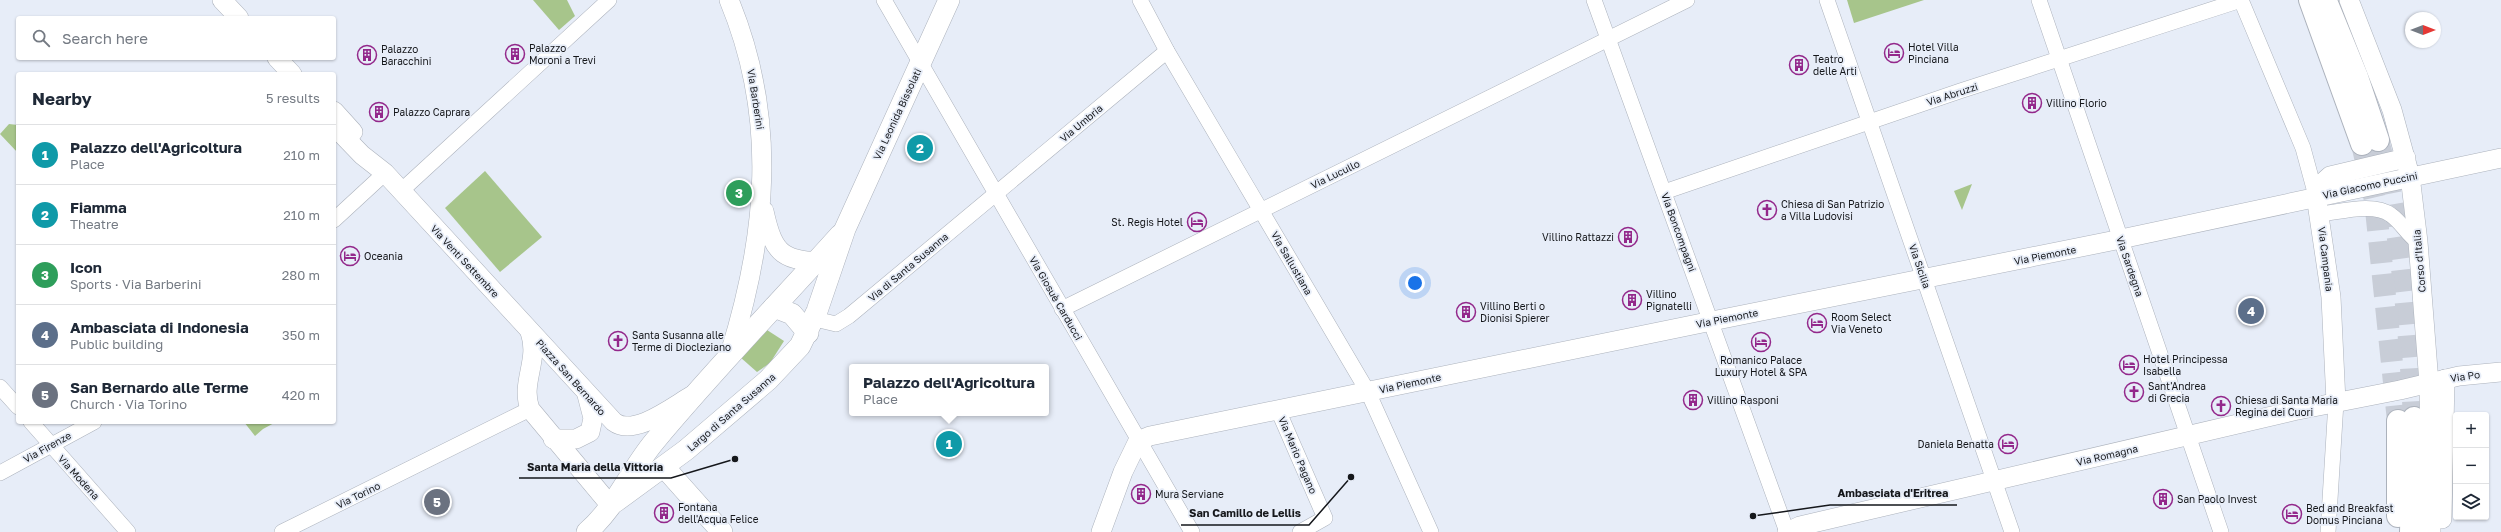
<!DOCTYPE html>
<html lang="en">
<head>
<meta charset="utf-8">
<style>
  :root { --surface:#fff; --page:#f6f6f7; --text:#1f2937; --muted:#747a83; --line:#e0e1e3; --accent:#111827 }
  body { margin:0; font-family:"Golos Text",sans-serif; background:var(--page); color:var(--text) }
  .controls { position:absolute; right:12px; bottom:12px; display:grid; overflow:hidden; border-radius:4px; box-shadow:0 1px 3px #0004 }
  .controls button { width:36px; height:36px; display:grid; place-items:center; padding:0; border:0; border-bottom:1px solid var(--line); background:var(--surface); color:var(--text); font:20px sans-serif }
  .compass { position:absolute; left:2405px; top:12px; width:36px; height:36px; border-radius:50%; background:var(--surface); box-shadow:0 1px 3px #0004; rotate:90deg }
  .you { position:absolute; left:1415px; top:283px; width:14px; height:14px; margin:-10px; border:3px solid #fff; border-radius:50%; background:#1a73e8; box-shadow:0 0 0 6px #1a73e833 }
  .badge { display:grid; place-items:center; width:26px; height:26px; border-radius:50%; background:var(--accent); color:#fff; font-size:13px; font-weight:700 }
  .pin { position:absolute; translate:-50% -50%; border:2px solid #fff; box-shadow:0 1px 4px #0006 }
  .popup { position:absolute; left:849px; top:364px; width:200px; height:52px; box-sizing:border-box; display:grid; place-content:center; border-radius:4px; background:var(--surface); filter:drop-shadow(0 1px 3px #0005); font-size:13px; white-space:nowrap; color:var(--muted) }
  .popup b { font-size:15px; color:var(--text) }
  .popup::after { content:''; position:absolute; left:50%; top:100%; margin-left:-8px; border:8px solid transparent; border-top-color:var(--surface) }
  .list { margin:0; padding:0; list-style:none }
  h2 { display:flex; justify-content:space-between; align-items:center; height:52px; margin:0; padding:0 16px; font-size:17px }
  h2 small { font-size:13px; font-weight:400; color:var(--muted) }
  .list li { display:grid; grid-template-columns:26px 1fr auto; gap:12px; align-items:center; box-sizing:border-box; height:60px; padding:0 16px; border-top:1px solid var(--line) }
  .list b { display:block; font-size:15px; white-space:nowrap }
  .list p { margin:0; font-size:13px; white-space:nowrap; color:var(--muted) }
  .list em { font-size:13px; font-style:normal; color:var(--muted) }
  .icon { flex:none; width:22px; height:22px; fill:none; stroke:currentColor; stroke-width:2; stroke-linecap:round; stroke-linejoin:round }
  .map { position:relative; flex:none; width:2501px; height:532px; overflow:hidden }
  .search { position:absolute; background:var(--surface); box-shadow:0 1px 3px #0004; left:16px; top:16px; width:320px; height:44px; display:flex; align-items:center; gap:10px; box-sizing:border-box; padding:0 14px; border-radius:4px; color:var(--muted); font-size:15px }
  .panel { position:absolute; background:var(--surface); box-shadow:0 1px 3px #0004; left:16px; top:72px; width:320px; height:352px; border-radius:4px }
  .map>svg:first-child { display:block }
  .green { fill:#a7c58b }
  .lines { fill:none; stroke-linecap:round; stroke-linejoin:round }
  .primary-tunnel { stroke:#c8cdd7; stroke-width:22; stroke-dasharray:22 11; stroke-linecap:butt }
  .minor-casing { stroke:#acb2bc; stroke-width:16 }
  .tertiary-casing { stroke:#acb2bc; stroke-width:20 }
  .secondary-casing { stroke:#acb2bc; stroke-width:22 }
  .primary-casing { stroke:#acb2bc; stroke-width:24 }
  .minor { stroke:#fff; stroke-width:15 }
  .tertiary { stroke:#fff; stroke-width:19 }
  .secondary { stroke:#fff; stroke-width:21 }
  .primary { stroke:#fff; stroke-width:22 }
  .labels { text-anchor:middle; stroke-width:3.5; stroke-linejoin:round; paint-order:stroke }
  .poi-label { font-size:10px; fill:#15171b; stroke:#e7edf8; text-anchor:start }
  .street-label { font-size:10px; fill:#15171b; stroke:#e7edf8 }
  .leader { fill:none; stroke:#15171b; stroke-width:1.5 }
  .callout-dot { fill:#15171b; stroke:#e7edf8; stroke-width:1.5 }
  .callout-label { font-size:11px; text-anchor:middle; font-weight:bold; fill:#15171b; stroke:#e7edf8; stroke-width:3.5; stroke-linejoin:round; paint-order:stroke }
</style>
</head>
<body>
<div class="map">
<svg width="2501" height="532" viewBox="0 0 2501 532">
  <rect width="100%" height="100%" fill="#e7edf8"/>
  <!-- green -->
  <g class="green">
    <path d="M533,0H567L575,16L559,30Z"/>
    <path d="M1847,0H1924L1854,23Z"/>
    <path d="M9,124L18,125V153L0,134Z"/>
    <path d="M485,171L542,237L500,272L445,208Z"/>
    <path d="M1972,184L1962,210L1954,191Z"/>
    <path d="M767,330L784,341L770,363L757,372L740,357Z"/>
    <path d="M244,422H276L263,429L255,436Z"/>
  </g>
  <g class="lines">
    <!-- primary-tunnel -->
    <g class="primary-tunnel">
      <path d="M2378,140C2402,229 2409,326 2414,418"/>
      <path d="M2362,144L2375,200L2398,421"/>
    </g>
    <defs>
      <g id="minor">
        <path d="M884,0L1192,532"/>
        <path d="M1140,0L1167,51L1368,392L1431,532"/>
        <path d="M1594,0L1787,532"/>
        <path d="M1827,0L2012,532"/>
        <path d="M2039,0L2221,532"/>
        <path d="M2241,0L2303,148L2316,196"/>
        <path d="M401,191L609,0"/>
        <path d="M1664,192L1960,91L2241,0"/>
        <path d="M2320,214C2340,212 2374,202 2391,215C2402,223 2407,234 2418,242"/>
        <path d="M334,220L385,173"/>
        <path d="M1062,309L1687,0"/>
        <path d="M815,319L836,324L849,316L1167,51"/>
        <path d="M0,387L18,407"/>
        <path d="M1278,410L1325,518L1300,532"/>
        <path d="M31,422L128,532"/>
        <path d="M0,473L94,422"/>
        <path d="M282,532L530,409"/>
        <path d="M2328,532L2336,402"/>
      </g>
      <g id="tertiary">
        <path d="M222,0L239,18"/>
        <path d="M729,0C778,118 767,234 730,353"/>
        <path d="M2349,0L2392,110L2410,176L2418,242L2429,383L2431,532"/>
        <path d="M277,58L292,74"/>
        <path d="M334,111L353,132"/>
        <path d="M334,126L362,155L385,173L614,422C634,437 672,407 691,396"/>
        <path d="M2316,196L2331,297L2336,402"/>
        <path d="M2316,196L2320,185L2330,176L2406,158"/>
        <path d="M764,211C774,257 784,261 829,262"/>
        <path d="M530,332C540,361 520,382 530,409L611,506"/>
        <path d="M553,439H576L590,432L593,418L587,395"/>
        <path d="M2442,519L2445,379"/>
        <path d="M1101,532L1123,472L1138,441L1150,436L1712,321L2121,239L2501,158"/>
        <path d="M1787,532L1800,526L2293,411L2400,390L2459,376L2501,372"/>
      </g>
      <g id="secondary">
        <path d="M774,307L792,314L808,333"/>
        <path d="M665,468L722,532"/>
        <path d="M615,502L686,450L768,380L800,346L817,311L845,229L949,0"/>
        <path d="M587,532C616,507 630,471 654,442C713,371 778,304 840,235"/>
      </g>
      <g id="primary">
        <path d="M2310,0L2362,144"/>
        <path d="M2326,1L2357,77L2378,140"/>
        <path d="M2398,516V421"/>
        <path d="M2411,532L2414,418"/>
      </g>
    </defs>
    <!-- minor casing -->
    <use href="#minor" class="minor-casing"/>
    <!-- tertiary casing -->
    <use href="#tertiary" class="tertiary-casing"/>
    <!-- secondary casing -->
    <use href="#secondary" class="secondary-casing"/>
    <!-- primary casing -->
    <use href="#primary" class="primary-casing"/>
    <!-- minor -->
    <use href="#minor" class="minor"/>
    <!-- tertiary -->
    <use href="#tertiary" class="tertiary"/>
    <!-- secondary -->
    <use href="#secondary" class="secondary"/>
    <!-- primary -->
    <use href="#primary" class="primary"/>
  </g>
  <!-- icons -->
  <defs>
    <symbol id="hotel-ring" viewBox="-11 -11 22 22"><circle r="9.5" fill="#e7edf8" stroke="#93288b" stroke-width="1.5"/><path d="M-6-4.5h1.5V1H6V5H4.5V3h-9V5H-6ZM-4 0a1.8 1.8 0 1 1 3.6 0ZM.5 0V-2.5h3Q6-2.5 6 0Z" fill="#93288b"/></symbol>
    <symbol id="building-ring" viewBox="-11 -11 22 22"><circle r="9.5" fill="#e7edf8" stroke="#93288b" stroke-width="1.5"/><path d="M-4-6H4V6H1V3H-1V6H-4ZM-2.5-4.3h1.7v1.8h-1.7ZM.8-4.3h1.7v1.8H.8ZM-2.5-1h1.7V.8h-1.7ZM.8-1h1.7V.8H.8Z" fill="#93288b"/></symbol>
    <symbol id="church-ring" viewBox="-11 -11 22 22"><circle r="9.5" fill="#e7edf8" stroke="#93288b" stroke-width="1.5"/><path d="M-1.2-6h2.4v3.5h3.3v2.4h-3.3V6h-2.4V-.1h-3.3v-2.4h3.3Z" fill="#93288b"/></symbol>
  </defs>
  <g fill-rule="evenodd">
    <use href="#hotel-ring" x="1883" y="42" width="22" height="22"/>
    <use href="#building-ring" x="504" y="43" width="22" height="22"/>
    <use href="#building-ring" x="356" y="44" width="22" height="22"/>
    <use href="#building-ring" x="1788" y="54" width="22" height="22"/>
    <use href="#building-ring" x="2021" y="92" width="22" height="22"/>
    <use href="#building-ring" x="368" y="101" width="22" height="22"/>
    <use href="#church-ring" x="1756" y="199" width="22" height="22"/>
    <use href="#hotel-ring" x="1186" y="211" width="22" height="22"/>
    <use href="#building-ring" x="1617" y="226" width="22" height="22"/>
    <use href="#hotel-ring" x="339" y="245" width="22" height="22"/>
    <use href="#building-ring" x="1621" y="289" width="22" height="22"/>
    <use href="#building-ring" x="1455" y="301" width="22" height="22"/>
    <use href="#hotel-ring" x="1806" y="312" width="22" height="22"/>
    <use href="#church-ring" x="607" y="330" width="22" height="22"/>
    <use href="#hotel-ring" x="1750" y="331" width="22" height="22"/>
    <use href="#hotel-ring" x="2118" y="354" width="22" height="22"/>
    <use href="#church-ring" x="2123" y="381" width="22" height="22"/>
    <use href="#building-ring" x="1682" y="389" width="22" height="22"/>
    <use href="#church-ring" x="2210" y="395" width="22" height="22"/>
    <use href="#hotel-ring" x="1997" y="433" width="22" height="22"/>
    <use href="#building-ring" x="1130" y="483" width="22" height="22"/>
    <use href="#building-ring" x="2152" y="488" width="22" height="22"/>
    <use href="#building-ring" x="653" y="502" width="22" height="22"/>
    <use href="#hotel-ring" x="2281" y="503" width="22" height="22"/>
  </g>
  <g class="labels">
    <!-- poi labels -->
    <g class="poi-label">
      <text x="1908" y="51">Hotel Villa<tspan x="1908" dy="12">Pinciana</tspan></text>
      <text x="529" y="52">Palazzo<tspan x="529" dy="12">Moroni a Trevi</tspan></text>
      <text x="381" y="53">Palazzo<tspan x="381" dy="12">Baracchini</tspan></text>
      <text x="1813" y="63">Teatro<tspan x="1813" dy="12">delle Arti</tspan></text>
      <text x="2046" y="107">Villino Florio</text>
      <text x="393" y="116">Palazzo Caprara</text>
      <text x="1781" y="208">Chiesa di San Patrizio<tspan x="1781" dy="12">a Villa Ludovisi</tspan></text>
      <text x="1183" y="226" text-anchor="end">St. Regis Hotel</text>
      <text x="1614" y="241" text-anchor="end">Villino Rattazzi</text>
      <text x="364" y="260">Oceania</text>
      <text x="1646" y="298">Villino<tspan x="1646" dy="12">Pignatelli</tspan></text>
      <text x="1480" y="310">Villino Berti o<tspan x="1480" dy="12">Dionisi Spierer</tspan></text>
      <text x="1831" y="321">Room Select<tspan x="1831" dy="12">Via Veneto</tspan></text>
      <text x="632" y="339">Santa Susanna alle<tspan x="632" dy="12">Terme di Diocleziano</tspan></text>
      <text x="2143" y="363">Hotel Principessa<tspan x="2143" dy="12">Isabella</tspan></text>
      <text x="1761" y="364" text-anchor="middle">Romanico Palace<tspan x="1761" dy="12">Luxury Hotel &amp; SPA</tspan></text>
      <text x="2148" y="390">Sant'Andrea<tspan x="2148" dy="12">di Grecia</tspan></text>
      <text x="1707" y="404">Villino Rasponi</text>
      <text x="2235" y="404">Chiesa di Santa Maria<tspan x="2235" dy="12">Regina dei Cuori</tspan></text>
      <text x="1994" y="448" text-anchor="end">Daniela Benatta</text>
      <text x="1155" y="498">Mura Serviane</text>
      <text x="2177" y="503">San Paolo Invest</text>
      <text x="678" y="511">Fontana<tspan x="678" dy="12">dell'Acqua Felice</tspan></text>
      <text x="2306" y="512">Bed and Breakfast<tspan x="2306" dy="12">Domus Pinciana</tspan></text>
    </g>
    <!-- street labels -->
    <g class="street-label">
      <text transform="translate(1952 94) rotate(-18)" y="4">Via Abruzzi</text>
      <text transform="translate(756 99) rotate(81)" y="4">Via Barberini</text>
      <text transform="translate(897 114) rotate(-65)" y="4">Via Leonida Bissolati</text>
      <text transform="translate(1081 123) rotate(-40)" y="4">Via Umbria</text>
      <text transform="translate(1335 174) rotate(-26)" y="4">Via Lucullo</text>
      <text transform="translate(2370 185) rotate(-12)" y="4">Via Giacomo Puccini</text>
      <text transform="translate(1679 232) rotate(70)" y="4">Via Boncompagni</text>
      <text transform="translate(2045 255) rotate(-11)" y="4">Via Piemonte</text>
      <text transform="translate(2326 259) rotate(83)" y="4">Via Campania</text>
      <text transform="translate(465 261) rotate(47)" y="4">Via Venti Settembre</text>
      <text transform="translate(2419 261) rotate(-95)" y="4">Corso d'Italia</text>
      <text transform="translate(1292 263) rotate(60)" y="4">Via Sallustiana</text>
      <text transform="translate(1920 266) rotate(71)" y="4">Via Sicilia</text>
      <text transform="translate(2130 266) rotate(71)" y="4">Via Sardegna</text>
      <text transform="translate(908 267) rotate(-40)" y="4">Via di Santa Susanna</text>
      <text transform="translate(1056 298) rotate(60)" y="4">Via Giosuè Carducci</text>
      <text transform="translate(1727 318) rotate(-11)" y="4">Via Piemonte</text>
      <text transform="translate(2465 376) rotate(-8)" y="4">Via Po</text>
      <text transform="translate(571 377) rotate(48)" y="4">Piazza San Bernardo</text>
      <text transform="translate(1410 383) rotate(-12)" y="4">Via Piemonte</text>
      <text transform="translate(731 412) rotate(-41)" y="4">Largo di Santa Susanna</text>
      <text transform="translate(47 447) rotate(-29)" y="4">Via Firenze</text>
      <text transform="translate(1298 455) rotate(67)" y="4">Via Mario Pagano</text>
      <text transform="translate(2107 455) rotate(-13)" y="4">Via Romagna</text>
      <text transform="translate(79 477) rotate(48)" y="4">Via Modena</text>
      <text transform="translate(358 495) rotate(-26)" y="4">Via Torino</text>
    </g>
  </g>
  <!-- callouts -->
  <path class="leader" d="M735 459L671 478H519M1753 516L1830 505H1957M1351 477L1309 525H1181"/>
  <g class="callout-dot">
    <circle cx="735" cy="459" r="4"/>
    <circle cx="1753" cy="516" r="4"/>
    <circle cx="1351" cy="477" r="4"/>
  </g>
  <g class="callout-label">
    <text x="595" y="471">Santa Maria della Vittoria</text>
    <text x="1893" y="497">Ambasciata d'Eritrea</text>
    <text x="1245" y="517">San Camillo de Lellis</text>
  </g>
</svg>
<div class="controls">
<button>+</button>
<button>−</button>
<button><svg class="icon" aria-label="layers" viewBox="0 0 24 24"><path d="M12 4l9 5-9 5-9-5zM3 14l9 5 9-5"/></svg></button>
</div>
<svg class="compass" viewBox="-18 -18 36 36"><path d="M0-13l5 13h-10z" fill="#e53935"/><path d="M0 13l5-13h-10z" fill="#747a83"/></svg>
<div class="you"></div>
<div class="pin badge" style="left:949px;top:444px;background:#0f9aa8">1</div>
<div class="popup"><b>Palazzo dell'Agricoltura</b>Place</div>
<div class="pin badge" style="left:920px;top:148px;background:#0f9aa8">2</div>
<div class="pin badge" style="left:739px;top:193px;background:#2e9e5b">3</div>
<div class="pin badge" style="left:2251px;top:311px;background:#5c6f8a">4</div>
<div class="pin badge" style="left:437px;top:502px;background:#6b7280">5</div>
<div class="search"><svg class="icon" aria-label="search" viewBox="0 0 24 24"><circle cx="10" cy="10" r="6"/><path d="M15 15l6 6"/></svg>Search here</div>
<section class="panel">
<h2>Nearby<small>5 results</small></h2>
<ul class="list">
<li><span class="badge" style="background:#0f9aa8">1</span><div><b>Palazzo dell'Agricoltura</b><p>Place</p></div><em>210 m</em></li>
<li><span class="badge" style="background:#0f9aa8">2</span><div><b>Fiamma</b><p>Theatre</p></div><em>210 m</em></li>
<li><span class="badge" style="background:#2e9e5b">3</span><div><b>Icon</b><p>Sports · Via Barberini</p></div><em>280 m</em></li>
<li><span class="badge" style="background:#5c6f8a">4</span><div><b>Ambasciata di Indonesia</b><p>Public building</p></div><em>350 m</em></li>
<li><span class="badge" style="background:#6b7280">5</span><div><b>San Bernardo alle Terme</b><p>Church · Via Torino</p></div><em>420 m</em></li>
</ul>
</section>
</div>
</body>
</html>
